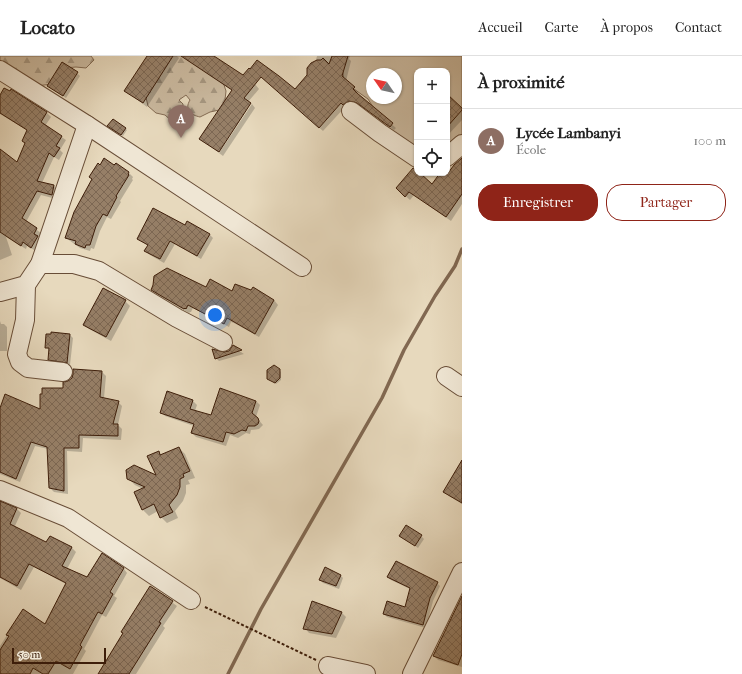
<!DOCTYPE html>
<html lang="fr">
<head>
<meta charset="utf-8">
<style>
  :root { --surface:#fff; --page:#f6f6f6; --text:#222; --muted:#767676; --line:#e0e0e0; --accent:#8f2418 }
  body { margin:0; font-family:"IM FELL French Canon",serif; background:var(--page); color:var(--text) }
  .controls { position:absolute; right:12px; top:12px; display:grid; overflow:hidden; border-radius:8px; box-shadow:0 1px 3px #0004 }
  .controls button { width:36px; height:36px; display:grid; place-items:center; padding:0; border:0; border-bottom:1px solid var(--line); background:var(--surface); color:var(--text); font:20px sans-serif }
  .compass { position:absolute; left:366px; top:12px; width:36px; height:36px; border-radius:50%; background:var(--surface); box-shadow:0 1px 3px #0004; rotate:304deg }
  .scale { position:absolute; left:12px; bottom:10px; width:94px; box-sizing:border-box; padding-left:4px; border:2px solid #3e1e0a; border-top:0; font-size:11px; line-height:14px; white-space:nowrap; color:#3e1e0a; -webkit-text-stroke:3px #efe6d4; paint-order:stroke }
  .you { position:absolute; left:215px; top:259px; width:14px; height:14px; margin:-10px; border:3px solid #fff; border-radius:50%; background:#1a73e8; box-shadow:0 0 0 6px #1a73e833 }
  .badge { display:grid; place-items:center; width:26px; height:26px; border-radius:50%; background:var(--accent); color:#fff; font-size:13px; font-weight:700 }
  .pin { position:absolute; translate:-50% -33px; filter:drop-shadow(0 1px 2px #0008) }
  .pin::after { content:''; position:absolute; top:21px; width:14px; height:12px; background:inherit; clip-path:polygon(0 0,100% 0,50% 100%) }
  .list { margin:0; padding:0; list-style:none }
  h2 { display:flex; justify-content:space-between; align-items:center; height:52px; margin:0; padding:0 16px; font-size:17px }
  h2 small { font-size:13px; font-weight:400; color:var(--muted) }
  .list li { display:grid; grid-template-columns:26px 1fr auto; gap:12px; align-items:center; box-sizing:border-box; height:64px; padding:0 16px; border-top:1px solid var(--line) }
  .list b { display:block; font-size:15px; white-space:nowrap }
  .list p { margin:0; font-size:13px; white-space:nowrap; color:var(--muted) }
  .list em { font-size:13px; font-style:normal; color:var(--muted) }
  .actions { display:flex; gap:8px; padding:12px 16px }
  .actions a { flex:1; padding:9px 0; border:1px solid var(--accent); border-radius:16px; text-align:center; font-size:14px; color:var(--accent) }
  .actions .main { background:var(--accent); color:#fff }
  .icon { flex:none; width:22px; height:22px; fill:none; stroke:currentColor; stroke-width:2; stroke-linecap:round; stroke-linejoin:round }
  .map { position:relative; flex:none; width:462px; height:618px; overflow:hidden }
  header { display:flex; align-items:center; gap:24px; box-sizing:border-box; height:56px; padding:0 20px; background:var(--surface); border-bottom:1px solid var(--line) }
  header strong { font-size:19px }
  nav { display:flex; gap:22px; margin-inline-start:auto; font-size:14px }
  main { display:flex }
  aside { flex:1; background:var(--surface) }
  .map>svg:first-child { display:block }
  .green { fill:#cab99f; stroke:#846c54; fill-rule:evenodd }
  .forest { fill:url(#forest-firs); stroke:#846c54 }
  .shadow { fill:#0003 }
  .lines { fill:none; stroke-linecap:round; stroke-linejoin:round }
  .stream { stroke:#816851; stroke-width:3.5 }
  .building { fill:url(#building-cross-hatch); stroke:#3e1e0a }
  .minor-casing { stroke:#684d37; stroke-width:20 }
  .path { stroke:#3e1e0a; stroke-width:2; stroke-dasharray:3 2; stroke-linecap:butt }
  .minor { stroke:#efe6d4; stroke-width:18 }
</style>
</head>
<body>
<header>
<strong>Locato</strong>
<nav><a>Accueil</a><a>Carte</a><a>À propos</a><a>Contact</a></nav>
</header>
<main>
<div class="map">
<svg width="462" height="618" viewBox="0 0 462 618">
  <defs>
    <pattern id="forest-firs" width="22" height="20" patternUnits="userSpaceOnUse"><rect width="22" height="20" fill="#cab99f"/><path d="M5 1l3.5 6h-7zM16 11l3.5 6h-7z" fill="#a59680"/></pattern>
    <pattern id="building-cross-hatch" width="8" height="8" patternUnits="userSpaceOnUse"><rect width="8" height="8" fill="#967f67"/><path d="M0 0l8 8M0 8l8-8" fill="none" stroke="#7c6753"/></pattern>
  </defs>
  <rect width="100%" height="100%" fill="#e7d9bd"/>
  <filter id="stains"><feTurbulence type="fractalNoise" baseFrequency=".005" numOctaves="4"/><feColorMatrix values="0 0 0 0 .2 0 0 0 0 .09 0 0 0 0 .02 0 0 0 .5 -.17"/></filter>
  <radialGradient id="worn" r=".72"><stop offset=".6" stop-color="#630" stop-opacity="0"/><stop offset="1" stop-color="#630" stop-opacity=".3"/></radialGradient>
  <!-- green -->
  <path class="green" d="M344,0H462V80L447,92V15H417V95L392,82L368,43L344,26L342,10ZM372,18H396V42H372Z"/>
  <!-- forest -->
  <g class="forest">
    <path d="M0,0H91L94,4L86,12L76,11L64,12L52,28L36,30L0,8Z"/>
    <path d="M168,0H187L222,23L226,35L224,53L210,56L200,61C191,59 184,54 190,44L186,39L179,44L183,48C183,57 180,60 173,66L165,59L156,57L148,50L145,37Z"/>
  </g>
  <!-- shadow -->
  <g class="shadow">
    <path d="M148,0H177L179,2L147,51L126,35Z"/>
    <path d="M182,0H213L255,28L259,33L248,46L250,47L218,96L201,83L233,35Z"/>
    <path d="M317,0H350L349,3L351,5L346,25L358,36L357,38L358,39L396,72L394,74L363,50L354,48L346,50L323,75L267,26L295,35L308,20L316,4Z"/>
    <path d="M77,17L80,20L66,42L48,30Z"/>
    <path d="M11,35L47,57L51,61L45,70L66,84L60,94L63,97L59,104L54,101L42,127L54,130L58,134L56,143L41,139L26,166L41,177L38,182L42,185L36,195L27,190L26,193L6,181L12,199L0,204V95L17,107L26,87L28,75L0,58V41L10,36Z"/>
    <path d="M447,45L462,53V64L447,80Z"/>
    <path d="M252,48L255,52L223,100L219,97Z"/>
    <path d="M113,64L127,74L123,80L110,71Z"/>
    <path d="M462,105V148L451,165L414,139L410,144L401,136L417,116L433,129L441,117L447,121Z"/>
    <path d="M116,108L129,117L133,121L132,123L133,124L120,145L121,146L111,163L107,161L100,175L94,193L91,192L90,195L80,192L66,182L100,110H115Z"/>
    <path d="M185,170L209,178L213,182L201,203L175,188L164,207L150,199L146,195L148,190L138,182Z"/>
    <path d="M206,232L274,244L278,249L259,281L234,267L231,266L229,271L193,252L191,256H190L189,257L156,238L152,234Z"/>
    <path d="M103,234L125,245L130,250L111,285L89,273L84,269Z"/>
    <path d="M0,265L1,268H4L7,271V295H0Z"/>
    <path d="M70,279L73,282L70,309L52,306L49,303V294L46,291Z"/>
    <path d="M233,291L244,298L219,305L216,302L230,295Z"/>
    <path d="M279,314L281,316V324L276,328L270,324Z"/>
    <path d="M102,316L106,320L104,342L118,346L122,350L118,369L122,373L121,384L83,382L82,396L67,395L68,438L54,436L50,432L48,393L35,390L20,426L0,418V354H41L64,333Z"/>
    <path d="M168,336L193,345L197,349L195,355L212,360L256,345L260,349L256,361L263,369L259,373L251,374L250,378L246,377L238,382L230,379L226,390L196,381L192,377L194,370L165,360L161,356Z"/>
    <path d="M179,392L185,398L195,422L188,424L190,428L186,429V437L183,445L175,455L178,462L167,467L161,461L158,455L149,460L143,454L135,437L143,433L135,429L128,422L157,421L158,396L162,399Z"/>
    <path d="M462,410V448L449,440L445,436Z"/>
    <path d="M0,446L17,453L21,457L14,472L47,487L50,481L72,492L76,496L67,513L108,541L124,513L127,517L114,540L117,542L106,561L102,559L84,593L86,595L73,618H0V590L23,554L45,569L66,528L34,511L21,534L0,522Z"/>
    <path d="M401,480H421L424,483L418,492Z"/>
    <path d="M340,519L343,522L339,533L323,527L320,524Z"/>
    <path d="M388,521L437,527L440,530L433,545L426,572L387,561L384,558L405,552L410,533L391,524Z"/>
    <path d="M151,531L177,550L163,570L165,572L136,618H99L124,578L122,576Z"/>
    <path d="M462,542V611L438,604L434,600Z"/>
    <path d="M312,546L342,557L346,561L336,582L309,577L305,572Z"/>
  </g>
  <g class="lines">
    <!-- stream -->
    <path class="stream" d="M228,618L261,553L382,342L404,294L435,240L455,210L462,193"/>
  </g>
  <!-- building -->
  <g class="building">
    <path d="M147,0H173L143,47L124,35Z"/>
    <path d="M181,0H214L243,19L249,12L250,13L257,4L279,20L295,33L307,19V12L311,7L317,4H321L323,2L329,8L332,0H348L342,20L355,31L353,33L357,37L393,67L390,71L357,47L349,45L343,49L341,47L319,72L261,21L244,42L251,47L219,96L199,83L232,34Z"/>
    <path d="M62,6L78,16L63,40L47,30Z"/>
    <path d="M4,32L10,35L11,33L47,56L41,66L62,80L56,90L60,92L54,101L49,97L37,125L54,129L52,139L37,135L22,162L37,172L34,178L38,180L31,192L23,186L21,190L0,176V93L17,106L25,87L22,85L27,74L0,57V39Z"/>
    <path d="M447,38L462,52V54L447,71Z"/>
    <path d="M113,63L126,72L121,79L107,70Z"/>
    <path d="M104,102L114,109L116,107L129,116L128,118L129,119L116,140L117,141L107,160L103,158L96,170L90,189H86L85,192L75,188L76,185L65,182L74,156L92,123L89,121L98,107L100,109Z"/>
    <path d="M462,102V138L446,161L409,136L405,141L396,132L413,112L417,114V117H420L432,128L440,117H448L454,109Z"/>
    <path d="M153,152L185,169L187,165L210,178L197,200L170,185L160,203L144,195L148,189L137,183Z"/>
    <path d="M167,212L206,231L210,223L232,235L235,228L251,234L253,231L274,244L255,278L229,263L227,262L224,268L188,249L186,253L185,252L184,253L151,234L153,229L154,220Z"/>
    <path d="M103,232L126,244L106,281L83,269Z"/>
    <path d="M51,276L70,278L67,307L48,304L49,292H45L46,278H51Z"/>
    <path d="M233,289L242,294L215,303L212,293L224,296L229,295Z"/>
    <path d="M274,309L280,313V322L275,327L267,323V314Z"/>
    <path d="M73,313L102,315L100,341L119,345L113,368H118V380L79,379V392H64V435L49,432L47,391L31,386L16,423L0,416V352L5,338L40,353V338H42V332H63V326L68,325L72,322L73,318Z"/>
    <path d="M220,332L256,345L252,357L258,362L259,365L258,368L255,370H248L246,375L242,374L234,378L226,376L223,386L191,377L194,368L160,357L167,335L193,344L190,353L211,359Z"/>
    <path d="M179,391L190,415L183,418L184,421L180,423V431L177,439L169,449L173,456L160,462L154,448L142,454L134,436L145,431L127,423L126,414L134,409L156,419L147,400L159,395L160,399Z"/>
    <path d="M462,404V447L443,436Z"/>
    <path d="M0,445L17,452L10,468L46,486L50,480L72,491L62,510L87,521L102,497L124,512L110,536L113,538L102,558L98,556L80,589L82,591L70,613L56,605L48,618H43L33,612L30,618H0V594L9,580L6,579L23,553L45,568L66,527L29,508L17,530L0,521Z"/>
    <path d="M406,469L422,479L415,490L399,480Z"/>
    <path d="M396,505L438,526L430,542L423,569L383,558L387,545L405,551L410,532L387,521Z"/>
    <path d="M325,511L341,519L336,530L319,524Z"/>
    <path d="M150,530L173,545L159,566L161,567L129,618H98L123,577L121,576Z"/>
    <path d="M462,540V598L458,609L433,600Z"/>
    <path d="M312,545L342,556L332,578L303,573Z"/>
  </g>
  <g class="lines">
    <defs>
      <g id="minor">
        <path d="M0,14L87,69L302,211"/>
        <path d="M351,55L380,77L417,102"/>
        <path d="M447,101L462,88"/>
        <path d="M40,208H74L99,215L177,262L223,286"/>
        <path d="M26,229L25,264L17,298L20,306L28,312L63,316"/>
        <path d="M0,236L26,229L40,208L87,69"/>
        <path d="M446,320L462,331"/>
        <path d="M0,434L68,462L191,544"/>
        <path d="M328,610L366,618"/>
        <path d="M412,618L462,516"/>
      </g>
    </defs>
    <!-- minor casing -->
    <use href="#minor" class="minor-casing"/>
    <!-- path -->
    <path class="path" d="M205,551L316,604"/>
    <!-- minor -->
    <use href="#minor" class="minor"/>
  </g>
  <rect width="100%" height="100%" filter="url(#stains)"/>
  <rect width="100%" height="100%" fill="url(#worn)"/>
</svg>
<div class="controls">
<button>+</button>
<button>−</button>
<button><svg class="icon" aria-label="locate" viewBox="0 0 24 24"><circle cx="12" cy="12" r="6"/><path d="M12 2v4M12 18v4M2 12h4M18 12h4"/></svg></button>
</div>
<svg class="compass" viewBox="-18 -18 36 36"><path d="M0-13l5 13h-10z" fill="#e53935"/><path d="M0 13l5-13h-10z" fill="#767676"/></svg>
<div class="scale">50 m</div>
<div class="you"></div>
<div class="pin badge" style="left:181px;top:82px;background:#8d6e63">A</div>
</div>
<aside>
<h2>À proximité<small></small></h2>
<ul class="list">
<li><span class="badge" style="background:#8d6e63">A</span><div><b>Lycée Lambanyi</b><p>École</p></div><em>100 m</em></li>
</ul>
<div class="actions"><a class="main">Enregistrer</a><a>Partager</a></div>
</aside>
</main>
</body>
</html>
